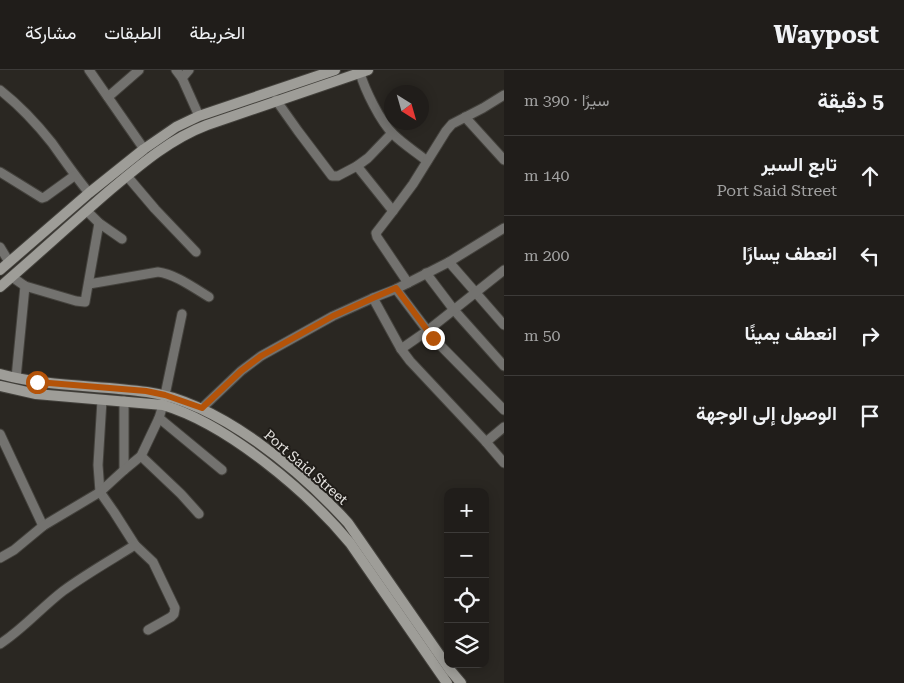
<!DOCTYPE html>
<html lang="ar">
<head>
<meta charset="utf-8">
<style>
  :root { --surface:#201d1a; --page:#2d2a27; --text:#f1f3f6; --muted:#a2a2a2; --line:#3d3b39 }
  body { margin:0; font-family:"Roboto Serif",Vazirmatn,serif; background:var(--page); color:var(--text); direction:rtl }
  .controls { position:absolute; right:15px; bottom:15px; display:grid; overflow:hidden; border-radius:10px; box-shadow:0 2px 12px #0003 }
  .controls button { width:45px; height:45px; display:grid; place-items:center; padding:0; border:0; border-bottom:1px solid var(--line); background:var(--surface); color:var(--text); font:25px sans-serif }
  .compass { position:absolute; left:384px; top:15px; width:45px; height:45px; border-radius:50%; background:var(--surface); box-shadow:0 2px 12px #0003; rotate:143deg }
  .stop { position:absolute; width:15px; height:15px; margin:-11px; border:4px solid #b45309; border-radius:50%; background:#fff }
  .stop.end { background:#b45309; border-color:#fff; box-shadow:0 1px 5px #0008 }
  .list { margin:0; padding:0; list-style:none }
  h2 { display:flex; justify-content:space-between; align-items:center; height:65px; margin:0; padding:0 20px; font-size:21px }
  h2 small { font-size:16px; font-weight:400; color:var(--muted) }
  .list li { display:grid; grid-template-columns:32px 1fr auto; gap:15px; align-items:center; box-sizing:border-box; height:80px; padding:0 20px; border-top:1px solid var(--line) }
  .list b { display:block; font-size:19px; white-space:nowrap }
  .list p { margin:0; font-size:16px; white-space:nowrap; color:var(--muted) }
  .list em { font-size:16px; font-style:normal; color:var(--muted) }
  .icon { flex:none; width:28px; height:28px; fill:none; stroke:currentColor; stroke-width:2; stroke-linecap:round; stroke-linejoin:round }
  .map { position:relative; flex:none; width:504px; height:613px; overflow:hidden; direction:ltr }
  header { display:flex; align-items:center; gap:30px; box-sizing:border-box; height:70px; padding:0 25px; background:var(--surface); border-bottom:1px solid var(--line) }
  header strong { font-size:24px }
  nav { display:flex; gap:28px; margin-inline-start:auto; font-size:18px }
  main { display:flex }
  aside { flex:1; background:var(--surface) }
  .map>svg:first-child { display:block }
  .lines { fill:none; stroke-linecap:round; stroke-linejoin:round }
  .street-casing { stroke:#44423d; stroke-width:11 }
  .secondary-casing { stroke:#44423d; stroke-width:12 }
  .street { stroke:#73726f; stroke-width:9 }
  .secondary { stroke:#9e9d98; stroke-width:10 }
  .route { stroke:#b45309; stroke-width:6 }
  .labels { text-anchor:middle; stroke-width:4; stroke-linejoin:round; paint-order:stroke }
  .street-label { font-size:14px; fill:#e7e5e2; stroke:#201d19 }
</style>
</head>
<body>
<header>
<strong>Waypost</strong>
<nav><a>الخريطة</a><a>الطبقات</a><a>مشاركة</a></nav>
</header>
<main>
<aside>
<h2>5 دقيقة<small>سيرًا · 390 m</small></h2>
<ul class="list">
<li><svg class="icon" aria-label="ahead" viewBox="0 0 24 24"><path d="M12 20V5M6 11l6-6 6 6"/></svg><div><b>تابع السير</b><p>Port Said Street</p></div><em>140 m</em></li>
<li><svg class="icon" aria-label="left" viewBox="0 0 24 24"><path d="M17 20v-9H6M10 6l-5 5 5 5"/></svg><div><b>انعطف يسارًا</b></div><em>200 m</em></li>
<li><svg class="icon" aria-label="right" viewBox="0 0 24 24"><path d="M7 20v-9h11M14 6l5 5-5 5"/></svg><div><b>انعطف يمينًا</b></div><em>50 m</em></li>
<li><svg class="icon" aria-label="arrive" viewBox="0 0 24 24"><path d="M6 21V4h12l-3 4 3 4H6"/></svg><div><b>الوصول إلى الوجهة</b></div></li>
</ul>
</aside>
<div class="map">
<svg width="504" height="613" viewBox="0 0 504 613">
  <rect width="100%" height="100%" fill="#2a2722"/>
  <g class="lines">
    <defs>
      <g id="street">
        <path d="M89,0L144,79"/>
        <path d="M176,0L182,8L199,46"/>
        <path d="M360,3C365,20 380,51 393,64C403,74 416,82 427,91"/>
        <path d="M182,8L189,0"/>
        <path d="M0,20C19,35 37,54 52,73C64,90 76,107 89,123"/>
        <path d="M108,27L139,0"/>
        <path d="M276,30L298,61L332,106H338L357,96"/>
        <path d="M465,47L504,90"/>
        <path d="M392,63L368,88L357,96L393,141"/>
        <path d="M0,102L42,128L45,127L74,106"/>
        <path d="M127,106L155,139L196,182"/>
        <path d="M87,141L99,153L122,169"/>
        <path d="M0,177L9,192"/>
        <path d="M449,192L504,255"/>
        <path d="M426,203L454,240L504,296"/>
        <path d="M12,207L25,216L76,231L85,232L99,153"/>
        <path d="M408,213L377,167L376,163L393,141L413,114L446,61L452,54L483,38L504,25"/>
        <path d="M89,214L158,202C175,204 194,218 209,227"/>
        <path d="M396,219L433,268L504,340"/>
        <path d="M373,228L401,279L410,291L486,372L504,393"/>
        <path d="M401,279L427,261L504,200"/>
        <path d="M16,308L25,216"/>
        <path d="M165,325L182,244"/>
        <path d="M102,330L98,395L100,422L114,442L135,475L153,492L175,538L174,544L171,547L148,560"/>
        <path d="M202,338L241,301L261,286L333,246L373,228L396,219L449,192L504,158"/>
        <path d="M159,348L222,400"/>
        <path d="M0,364L43,456"/>
        <path d="M486,372L504,357"/>
        <path d="M141,386L181,424L199,444"/>
        <path d="M124,400V331"/>
        <path d="M0,488L14,480L43,456L100,422L124,400L141,386L159,348L163,335"/>
        <path d="M0,574C23,559 41,538 63,521C86,504 111,490 135,475"/>
      </g>
      <g id="secondary">
        <path d="M0,200L89,123L144,79L176,57L199,46L335,0"/>
        <path d="M0,217C37,185 73,152 109,121C140,95 170,69 207,55L368,0"/>
        <path d="M0,304C48,317 98,315 147,322C219,332 301,401 348,453L450,600L461,613"/>
        <path d="M0,316L36,324L163,335C227,354 307,421 350,473L447,613"/>
      </g>
    </defs>
    <!-- street casing -->
    <use href="#street" class="street-casing"/>
    <!-- secondary casing -->
    <use href="#secondary" class="secondary-casing"/>
    <!-- street -->
    <use href="#street" class="street"/>
    <!-- secondary -->
    <use href="#secondary" class="secondary"/>
  </g>
  <g class="lines">
    <!-- route -->
    <path class="route" d="M37,312L146,321L165,325L202,338L241,301L261,286L333,246L373,228L396,218L433,268"/>
  </g>
  <g class="labels">
    <!-- street labels -->
    <g class="street-label">
      <text transform="translate(306 397) rotate(41)" y="5">Port Said Street</text>
    </g>
  </g>
</svg>
<div class="controls">
<button>+</button>
<button>−</button>
<button><svg class="icon" aria-label="locate" viewBox="0 0 24 24"><circle cx="12" cy="12" r="6"/><path d="M12 2v4M12 18v4M2 12h4M18 12h4"/></svg></button>
<button><svg class="icon" aria-label="layers" viewBox="0 0 24 24"><path d="M12 4l9 5-9 5-9-5zM3 14l9 5 9-5"/></svg></button>
</div>
<svg class="compass" viewBox="-18 -18 36 36"><path d="M0-13l5 13h-10z" fill="#e53935"/><path d="M0 13l5-13h-10z" fill="#a2a2a2"/></svg>
<div class="stop" style="left:37px;top:312px"></div>
<div class="stop end" style="left:433px;top:268px"></div>
</div>
</main>
</body>
</html>
